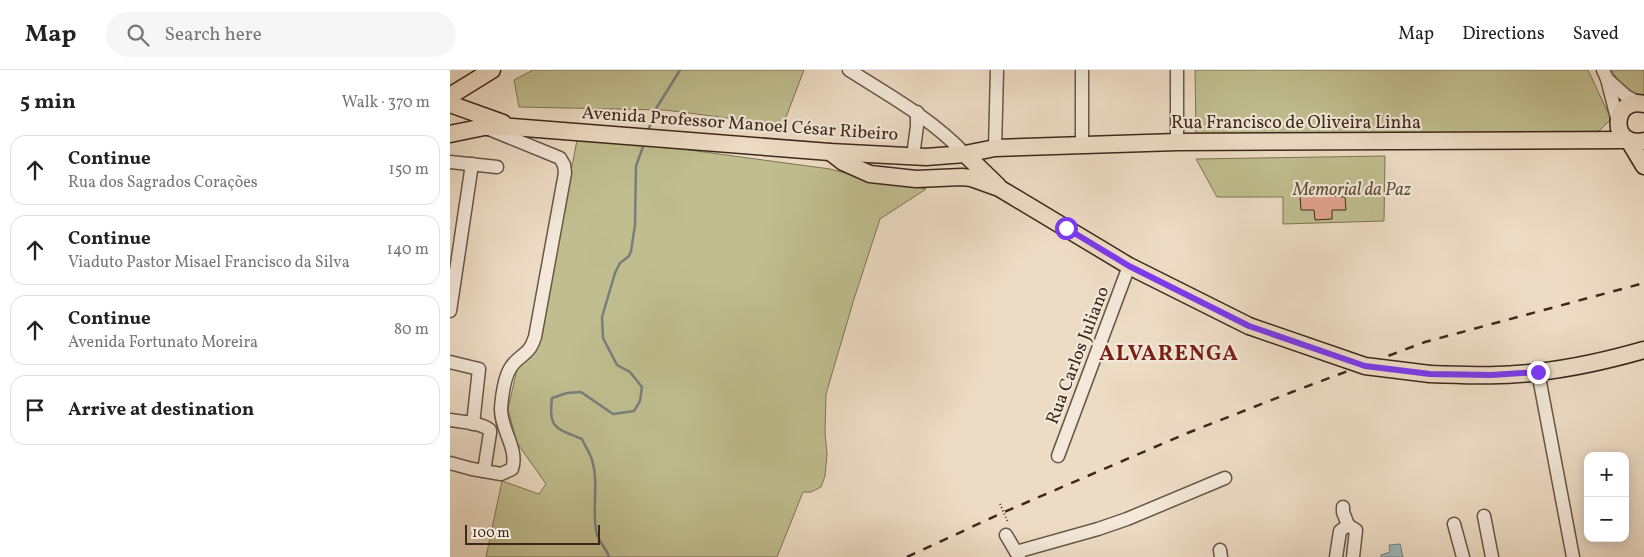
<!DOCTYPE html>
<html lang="en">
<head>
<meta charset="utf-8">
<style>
  :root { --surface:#fff; --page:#f6f6f6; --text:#222; --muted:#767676; --line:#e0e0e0 }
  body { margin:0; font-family:Vollkorn,serif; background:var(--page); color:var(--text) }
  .controls { position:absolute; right:15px; bottom:15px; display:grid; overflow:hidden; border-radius:10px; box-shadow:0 2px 12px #0003 }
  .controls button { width:45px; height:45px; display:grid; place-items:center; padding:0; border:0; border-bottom:1px solid var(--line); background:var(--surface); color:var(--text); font:25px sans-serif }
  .scale { position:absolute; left:15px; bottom:12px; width:135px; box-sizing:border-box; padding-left:5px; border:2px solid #3d291b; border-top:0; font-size:14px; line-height:18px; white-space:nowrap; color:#3d291b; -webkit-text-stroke:4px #f3e8d9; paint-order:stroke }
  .stop { position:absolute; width:15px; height:15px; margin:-11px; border:4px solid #7c3aed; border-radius:50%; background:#fff }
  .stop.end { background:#7c3aed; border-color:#fff; box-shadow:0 1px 5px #0008 }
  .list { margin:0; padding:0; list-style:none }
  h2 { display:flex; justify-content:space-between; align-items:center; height:65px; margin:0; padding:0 20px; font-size:21px }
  h2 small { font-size:16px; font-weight:400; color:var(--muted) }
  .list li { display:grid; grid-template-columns:32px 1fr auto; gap:15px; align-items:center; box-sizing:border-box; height:70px; margin:0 10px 10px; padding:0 10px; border:1px solid var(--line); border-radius:15px }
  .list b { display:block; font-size:19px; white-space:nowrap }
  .list p { margin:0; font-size:16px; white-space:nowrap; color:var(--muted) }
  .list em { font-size:16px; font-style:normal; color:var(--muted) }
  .icon { flex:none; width:28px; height:28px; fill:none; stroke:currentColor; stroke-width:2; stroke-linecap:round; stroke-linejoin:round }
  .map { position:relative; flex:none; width:1194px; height:487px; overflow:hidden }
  header { display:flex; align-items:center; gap:30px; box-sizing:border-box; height:70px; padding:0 25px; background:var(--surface); border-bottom:1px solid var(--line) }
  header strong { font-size:24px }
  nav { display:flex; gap:28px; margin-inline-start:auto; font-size:18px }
  .search { width:350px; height:45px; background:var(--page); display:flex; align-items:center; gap:12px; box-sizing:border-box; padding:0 18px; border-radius:28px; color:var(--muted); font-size:19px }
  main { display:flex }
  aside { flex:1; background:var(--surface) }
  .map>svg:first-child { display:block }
  .green { fill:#c0be8f; stroke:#7e7455 }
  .water { fill:#9db9be; stroke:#777f7d }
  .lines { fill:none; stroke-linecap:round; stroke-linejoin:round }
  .stream { stroke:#777f7d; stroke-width:2.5 }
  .building { fill:#e2a38f; stroke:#3d291b }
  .minor-casing { stroke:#695646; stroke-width:15 }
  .major-casing { stroke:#3d291b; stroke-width:19 }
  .path { stroke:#3d291b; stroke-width:2; stroke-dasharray:1 2.5; stroke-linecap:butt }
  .minor { stroke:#f3e8d9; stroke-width:12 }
  .major { stroke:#eddcc5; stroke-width:16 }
  .rail { stroke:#3d291b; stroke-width:2.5; stroke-dasharray:9 9; stroke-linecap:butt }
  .major-bridge-casing { stroke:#3d291b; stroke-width:19; stroke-linecap:butt }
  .major-bridge { stroke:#eddcc5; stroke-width:16 }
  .route { stroke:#7c3aed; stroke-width:6 }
  .labels { text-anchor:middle; stroke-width:4.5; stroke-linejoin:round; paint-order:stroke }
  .street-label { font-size:18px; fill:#3d291b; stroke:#f3e8d9 }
  .park-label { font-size:18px; font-style:italic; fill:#5e4e38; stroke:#f3e8d9 }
  .district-label { font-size:22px; font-weight:bold; letter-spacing:1px; fill:#7a1f14; stroke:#f3e8d9 }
</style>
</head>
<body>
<header>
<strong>Map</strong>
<div class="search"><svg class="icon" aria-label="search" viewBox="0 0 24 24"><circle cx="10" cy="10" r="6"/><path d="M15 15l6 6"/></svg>Search here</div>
<nav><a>Map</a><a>Directions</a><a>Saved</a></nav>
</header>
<main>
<aside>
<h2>5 min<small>Walk · 370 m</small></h2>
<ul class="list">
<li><svg class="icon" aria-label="ahead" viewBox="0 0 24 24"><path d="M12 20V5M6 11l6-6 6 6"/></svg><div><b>Continue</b><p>Rua dos Sagrados Corações</p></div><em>150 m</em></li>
<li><svg class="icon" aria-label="ahead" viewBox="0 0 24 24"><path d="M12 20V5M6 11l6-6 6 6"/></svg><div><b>Continue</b><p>Viaduto Pastor Misael Francisco da Silva</p></div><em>140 m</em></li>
<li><svg class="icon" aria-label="ahead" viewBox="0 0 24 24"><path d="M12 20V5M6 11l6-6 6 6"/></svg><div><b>Continue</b><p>Avenida Fortunato Moreira</p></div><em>80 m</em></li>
<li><svg class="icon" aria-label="arrive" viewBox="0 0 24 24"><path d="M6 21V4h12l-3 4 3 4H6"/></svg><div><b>Arrive at destination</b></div></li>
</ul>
</aside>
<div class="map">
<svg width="1194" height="487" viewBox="0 0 1194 487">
  <rect width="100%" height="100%" fill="#eddcc5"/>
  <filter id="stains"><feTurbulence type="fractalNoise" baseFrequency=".004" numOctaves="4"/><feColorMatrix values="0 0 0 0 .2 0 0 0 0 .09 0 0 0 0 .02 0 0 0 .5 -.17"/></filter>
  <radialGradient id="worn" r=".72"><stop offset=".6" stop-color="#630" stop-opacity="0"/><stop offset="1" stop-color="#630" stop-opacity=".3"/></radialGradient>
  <!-- green -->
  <g class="green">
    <path d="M83,0H354L333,55L215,40L69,37L64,10Z"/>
    <path d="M745,0H1138L1161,49L1146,64L746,66Z"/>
    <path d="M1162,0H1194V29L1171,17Z"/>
    <path d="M128,65L380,99L416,108L476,119L430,149L404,229L376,324L375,362L377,384L375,406L371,417L361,422H353L327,487H36L52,411L89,424L96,414L67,373L58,339L67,299L86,281Z"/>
    <path d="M935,86L934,151L833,154V127H767L746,89Z"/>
  </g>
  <!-- water -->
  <path class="water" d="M950,474L953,487H931V485L940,482L939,475Z"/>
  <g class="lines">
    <!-- stream -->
    <g class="stream">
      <path d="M198,61L207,37L230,0"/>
      <path d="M159,487C156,477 147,471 146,460C142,437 149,412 142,390C140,383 135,376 132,369C106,358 98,359 102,328L117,323L131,322L163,344L184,341L190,331L192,317L180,302L167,295L153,268L152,247L165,203L170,193L179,186L181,181L185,155L186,96L194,74"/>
    </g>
  </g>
  <!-- building -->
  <path class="building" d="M864,122H881L882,126L895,127L896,140H882V149L865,150L864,140H851L850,126L864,125Z"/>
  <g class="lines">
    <defs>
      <g id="minor">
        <path d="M399,0C440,26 482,49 515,84"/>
        <path d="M632,0V76"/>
        <path d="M1153,0L1157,9L1168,52"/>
        <path d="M1157,9L1176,26L1189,33"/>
        <path d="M727,72V0"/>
        <path d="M545,78L547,0"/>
        <path d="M463,86L467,56V42"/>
        <path d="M0,92L47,97"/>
        <path d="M0,241L22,94"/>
        <path d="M0,292L29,299L23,354"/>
        <path d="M1088,302L1123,487"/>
        <path d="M0,350C12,352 30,352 40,360V363L34,401"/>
        <path d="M608,386L679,196"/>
        <path d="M0,393L22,399L51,404L62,399C69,379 50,359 51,338C52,326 54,307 61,297C66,289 75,285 80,278C82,275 84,270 85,267L115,103L114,95L110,88L39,59"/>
        <path d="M893,437V442L898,455"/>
        <path d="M1034,446L1042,487"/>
        <path d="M1004,454L1013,487"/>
        <path d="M556,465L569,487"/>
        <path d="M770,480L771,487"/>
        <path d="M566,482L648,459L677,449L775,408"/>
        <path d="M886,487L890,461L898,455L906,460L903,487"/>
      </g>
      <g id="major">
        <path d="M0,26L42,0"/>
        <path d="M0,34L53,53"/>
        <path d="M1194,34C1161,26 1159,79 1194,71"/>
        <path d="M0,64L34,57H62L380,82L476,87L515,84L545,78L727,72L1178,70"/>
        <path d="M1179,71L1194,96"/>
        <path d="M380,82L393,92L420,104L466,109L512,107L521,108L549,118L679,196L799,256"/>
        <path d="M515,84L548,116"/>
        <path d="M980,304C1016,305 1052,307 1088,302C1124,298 1159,290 1194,280"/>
      </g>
    </defs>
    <!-- minor casing -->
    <use href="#minor" class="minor-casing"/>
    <!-- major casing -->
    <use href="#major" class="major-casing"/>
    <!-- path -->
    <path class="path" d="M550,434L558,452"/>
    <!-- minor -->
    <use href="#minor" class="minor"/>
    <!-- major -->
    <use href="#major" class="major"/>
    <!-- rail -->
    <path class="rail" d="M457,487L552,443L735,364L842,322L975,272L1194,213"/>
    <defs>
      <path id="major-bridge" d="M799,256L915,296L980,304"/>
    </defs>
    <!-- major-bridge casing -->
    <use href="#major-bridge" class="major-bridge-casing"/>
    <!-- major-bridge -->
    <use href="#major-bridge" class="major-bridge"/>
  </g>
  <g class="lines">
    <!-- route -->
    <path class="route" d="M616,158L679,196L799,256L915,296L980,304L1041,305L1088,302"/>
  </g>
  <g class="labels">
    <!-- street labels -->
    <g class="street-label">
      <text x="846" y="58">Rua Francisco de Oliveira Linha</text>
      <text transform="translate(290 53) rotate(4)" y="6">Avenida Professor Manoel César Ribeiro</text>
      <text transform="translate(627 285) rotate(-69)" y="6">Rua Carlos Juliano</text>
    </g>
    <!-- park labels -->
    <g class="park-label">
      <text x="902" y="125">Memorial da Paz</text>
    </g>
    <!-- district labels -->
    <g class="district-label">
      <text x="719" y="290">ALVARENGA</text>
    </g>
  </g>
  <rect width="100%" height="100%" filter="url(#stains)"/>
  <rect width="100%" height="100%" fill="url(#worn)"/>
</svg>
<div class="controls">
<button>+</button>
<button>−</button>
</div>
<div class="scale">100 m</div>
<div class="stop" style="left:616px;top:158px"></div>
<div class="stop end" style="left:1088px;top:302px"></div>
</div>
</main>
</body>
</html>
